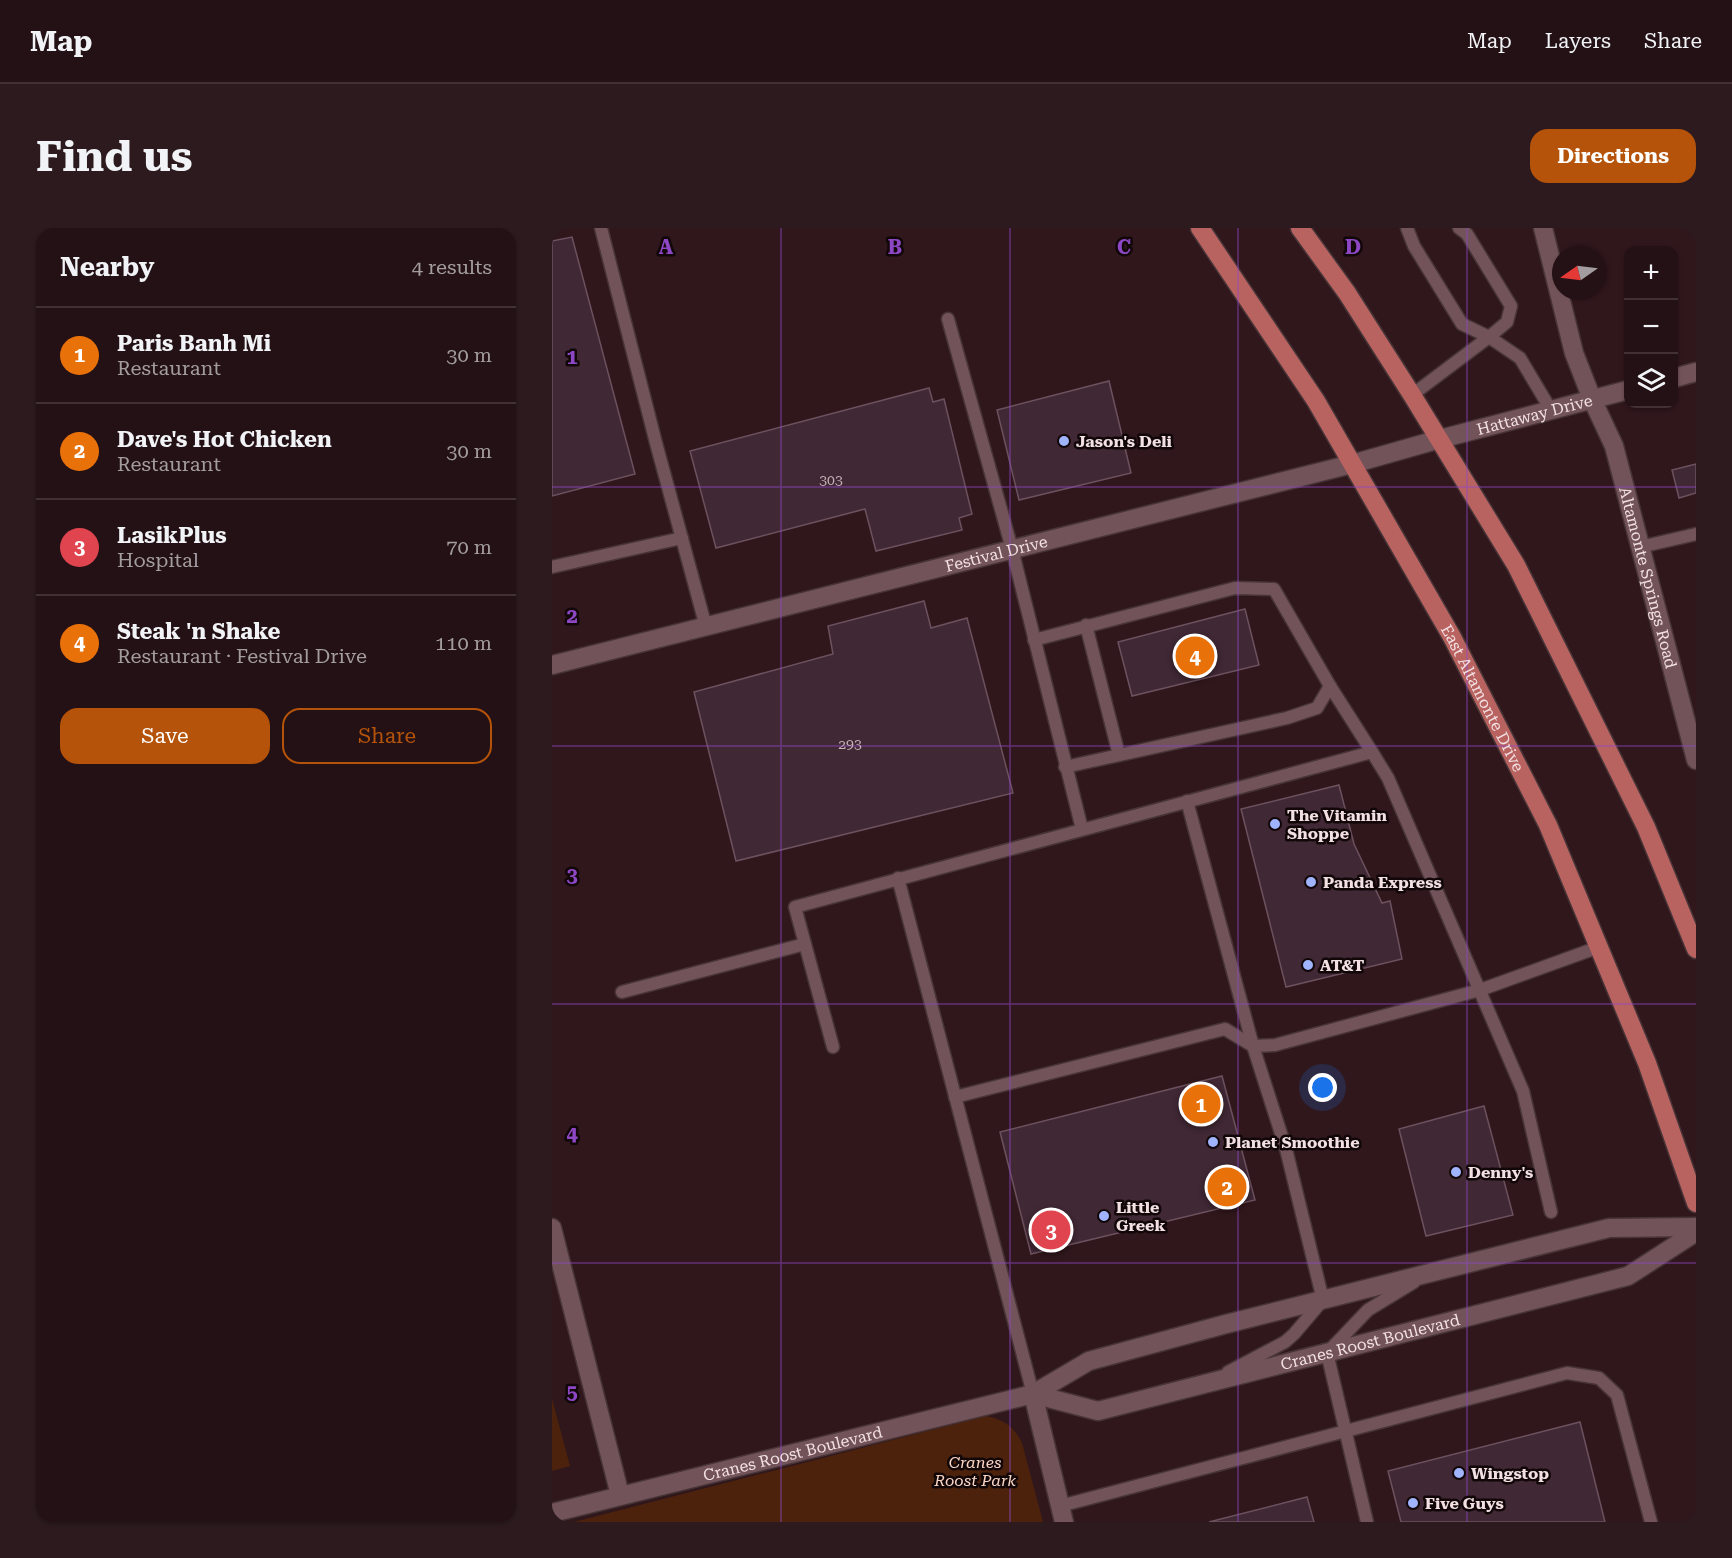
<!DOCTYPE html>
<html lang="en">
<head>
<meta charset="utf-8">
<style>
  :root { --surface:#241115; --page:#2c1a1e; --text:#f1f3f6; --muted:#a39da0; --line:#413134; --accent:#b45309 }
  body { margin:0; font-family:"Roboto Serif",serif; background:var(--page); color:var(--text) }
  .controls { position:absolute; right:18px; top:18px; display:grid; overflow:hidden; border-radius:12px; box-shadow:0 2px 4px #0004 }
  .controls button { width:54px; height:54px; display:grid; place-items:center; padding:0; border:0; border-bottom:2px solid var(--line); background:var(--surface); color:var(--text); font:30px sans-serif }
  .compass { position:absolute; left:1000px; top:18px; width:54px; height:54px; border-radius:50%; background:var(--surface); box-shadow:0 2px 4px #0004; rotate:256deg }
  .you { position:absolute; left:771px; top:860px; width:21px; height:21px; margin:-15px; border:4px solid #fff; border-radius:50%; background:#1a73e8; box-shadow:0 0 0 9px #1a73e833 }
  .badge { display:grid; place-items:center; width:39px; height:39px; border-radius:50%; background:var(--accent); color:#fff; font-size:20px; font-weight:700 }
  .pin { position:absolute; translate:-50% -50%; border:3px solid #fff; box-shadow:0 2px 6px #0006 }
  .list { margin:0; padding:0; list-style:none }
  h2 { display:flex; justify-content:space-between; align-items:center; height:78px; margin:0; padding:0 24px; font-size:26px }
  h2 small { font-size:20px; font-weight:400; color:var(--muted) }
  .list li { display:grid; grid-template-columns:39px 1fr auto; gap:18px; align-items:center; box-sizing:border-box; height:96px; padding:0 24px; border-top:2px solid var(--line) }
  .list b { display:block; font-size:22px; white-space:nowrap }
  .list p { margin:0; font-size:20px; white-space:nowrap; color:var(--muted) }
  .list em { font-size:20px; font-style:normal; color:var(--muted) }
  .actions { display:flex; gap:12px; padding:18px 24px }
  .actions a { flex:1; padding:14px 0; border:2px solid var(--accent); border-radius:18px; text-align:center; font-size:21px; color:var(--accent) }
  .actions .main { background:var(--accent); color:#fff }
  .icon { flex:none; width:33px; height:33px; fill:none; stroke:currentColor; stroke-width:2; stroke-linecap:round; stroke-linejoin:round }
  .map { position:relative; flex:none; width:1144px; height:1294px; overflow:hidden; border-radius:18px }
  header { display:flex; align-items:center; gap:36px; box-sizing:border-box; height:84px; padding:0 30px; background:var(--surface); border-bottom:2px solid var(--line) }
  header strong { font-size:28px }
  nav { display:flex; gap:33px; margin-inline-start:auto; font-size:21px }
  .intro { display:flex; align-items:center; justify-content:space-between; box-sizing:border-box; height:144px; padding:0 36px }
  h1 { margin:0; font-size:42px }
  .button { padding:15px 27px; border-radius:18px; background:var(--accent); color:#fff; font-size:21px; font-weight:700 }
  main { display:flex; gap:36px; padding:0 36px }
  aside { flex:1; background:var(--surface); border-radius:18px; box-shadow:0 2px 4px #0004 }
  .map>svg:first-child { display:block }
  .green { fill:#4d220d }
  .building { fill:#402834; stroke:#6c515e; stroke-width:1.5 }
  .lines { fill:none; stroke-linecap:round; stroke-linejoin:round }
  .service-casing { stroke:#473437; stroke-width:15 }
  .minor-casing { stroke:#473437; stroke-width:21 }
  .tertiary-casing { stroke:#473437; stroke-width:21 }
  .primary-casing { stroke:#473437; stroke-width:21 }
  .service { stroke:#725359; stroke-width:12 }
  .minor { stroke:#725359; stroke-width:18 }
  .tertiary { stroke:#725359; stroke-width:18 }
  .primary { stroke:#b96361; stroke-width:18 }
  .grid { fill:none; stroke:#8d47c4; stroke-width:1.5; stroke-opacity:0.55 }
  .poi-dot { fill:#a0b3fd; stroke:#110608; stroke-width:2 }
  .labels { text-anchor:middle; stroke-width:5; stroke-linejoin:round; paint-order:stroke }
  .number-label { font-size:14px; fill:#c6b2b7 }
  .street-label { font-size:16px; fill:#f2e0e3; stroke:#110608 }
  .poi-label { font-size:16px; font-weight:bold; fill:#f2e0e3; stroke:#110608; text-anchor:start }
  .park-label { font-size:16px; font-style:italic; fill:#fbd5c5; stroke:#110608 }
  .grid-label { font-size:20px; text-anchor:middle; font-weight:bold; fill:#8d47c4; stroke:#110608; stroke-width:5; stroke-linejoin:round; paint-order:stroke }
</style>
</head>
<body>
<header>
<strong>Map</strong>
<nav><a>Map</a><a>Layers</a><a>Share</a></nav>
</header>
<div class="intro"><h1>Find us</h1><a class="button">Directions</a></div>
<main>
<aside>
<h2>Nearby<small>4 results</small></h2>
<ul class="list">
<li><span class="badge" style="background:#e8710a">1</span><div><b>Paris Banh Mi</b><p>Restaurant</p></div><em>30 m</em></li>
<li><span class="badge" style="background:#e8710a">2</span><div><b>Dave's Hot Chicken</b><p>Restaurant</p></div><em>30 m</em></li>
<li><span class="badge" style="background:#e0444e">3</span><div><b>LasikPlus</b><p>Hospital</p></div><em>70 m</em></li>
<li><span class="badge" style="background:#e8710a">4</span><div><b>Steak 'n Shake</b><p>Restaurant · Festival Drive</p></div><em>110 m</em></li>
</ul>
<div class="actions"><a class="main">Save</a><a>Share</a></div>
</aside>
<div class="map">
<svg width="1144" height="1294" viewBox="0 0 1144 1294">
  <rect width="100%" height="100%" fill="#30171c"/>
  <!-- green -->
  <g class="green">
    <path d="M0,1171L18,1238L0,1243Z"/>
    <path d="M434,1188C453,1192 461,1198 470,1215L491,1294H22Z"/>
  </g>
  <!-- building -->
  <g class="building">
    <path d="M20,9L83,246L0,268V13Z"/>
    <path d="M557,153L579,245L467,272L445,182Z"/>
    <path d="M377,160L381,174L392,171L420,286L407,290L410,302L324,323L313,281L164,320L138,223Z"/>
    <path d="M1144,236V265L1127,270L1120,242Z"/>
    <path d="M372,373L379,400L415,390L461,565L184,633L142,464L281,426L276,398Z"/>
    <path d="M693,381L707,437L580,468L566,414Z"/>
    <path d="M787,557L802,616L830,675L838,673L850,731L734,759L689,581Z"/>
    <path d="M670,848L703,972L479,1026L448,904Z"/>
    <path d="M932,878L961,987L874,1008L847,901Z"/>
    <path d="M1028,1194L1053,1294H849L836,1243Z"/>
    <path d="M755,1269L762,1294H657Z"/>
  </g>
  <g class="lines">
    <defs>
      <g id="service">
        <path d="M49,0L104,215L154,399"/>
        <path d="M855,0L862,18L910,96L937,109L860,167"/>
        <path d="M907,0L915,6L959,78L955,94L937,109L968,130L999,182"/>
        <path d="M396,91L460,321L530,601"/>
        <path d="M1088,319L1144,306"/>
        <path d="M0,339L130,310"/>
        <path d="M534,397L567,527"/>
        <path d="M482,412L683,360L722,361L778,458L765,480L735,490L513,539"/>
        <path d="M778,458L820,524"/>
        <path d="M635,573L701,818L734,921L771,1072L742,1106L733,1114L676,1144"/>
        <path d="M346,650L481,1166"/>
        <path d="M70,764L253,716"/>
        <path d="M281,819L243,679L820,524L836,550L971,863L999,984"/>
        <path d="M403,869L673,801L701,818L723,817L928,762L1047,719"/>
        <path d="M508,1278L1015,1145L1047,1150L1065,1167L1099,1294"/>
        <path d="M815,1294L775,1125L816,1082L862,1054"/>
      </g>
      <g id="minor">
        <path id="s1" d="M991,0L1022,125L1040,171L1062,218L1144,532"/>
        <path d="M0,1000L68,1267"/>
        <path id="s2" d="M481,1166L546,1183L1076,1048L1144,1004"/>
        <path d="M481,1166L512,1294"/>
        <path id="s3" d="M0,1285L481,1166L537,1133L674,1096L1057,1000L1144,999"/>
      </g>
      <g id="tertiary">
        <path d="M1122,150L1144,144"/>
        <path id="s4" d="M0,437L800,236L888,211L1076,162"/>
      </g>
      <g id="primary">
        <path id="s5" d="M648,0L764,173L900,409L996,597L1095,835L1144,975"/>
        <path d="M748,0L795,65L860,167L964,337L1094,599L1144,721"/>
      </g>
    </defs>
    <!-- service casing -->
    <use href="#service" class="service-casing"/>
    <!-- minor casing -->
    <use href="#minor" class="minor-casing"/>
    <!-- tertiary casing -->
    <use href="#tertiary" class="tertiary-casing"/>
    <!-- primary casing -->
    <use href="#primary" class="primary-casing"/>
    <!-- service -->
    <use href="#service" class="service"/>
    <!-- minor -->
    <use href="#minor" class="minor"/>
    <!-- tertiary -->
    <use href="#tertiary" class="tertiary"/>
    <!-- primary -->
    <use href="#primary" class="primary"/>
  </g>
  <!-- grid -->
  <path class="grid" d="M229,0V1294M458,0V1294M686,0V1294M915,0V1294M0,259H1144M0,518H1144M0,776H1144M0,1035H1144"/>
  <!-- markers -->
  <g class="poi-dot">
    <circle cx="512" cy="213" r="6"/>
    <circle cx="723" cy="596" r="6"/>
    <circle cx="759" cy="654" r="6"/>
    <circle cx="756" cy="737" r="6"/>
    <circle cx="661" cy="914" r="6"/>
    <circle cx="904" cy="944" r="6"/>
    <circle cx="552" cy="988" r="6"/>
    <circle cx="907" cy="1245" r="6"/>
    <circle cx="861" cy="1275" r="6"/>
  </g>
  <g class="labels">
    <!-- number labels -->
    <g class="number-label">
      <text x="279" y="257">303</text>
      <text x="298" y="521">293</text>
    </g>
    <!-- street labels -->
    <g class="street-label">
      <text dy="6" stroke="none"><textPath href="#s4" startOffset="1014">Hattaway Drive</textPath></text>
      <text dy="6" stroke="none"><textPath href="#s4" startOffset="458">Festival Drive</textPath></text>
      <text dy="6" stroke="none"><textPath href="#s1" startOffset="366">Altamonte Springs Road</textPath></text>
      <text dy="6" stroke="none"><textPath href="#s5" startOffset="549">East Altamonte Drive</textPath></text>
      <text dy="6" stroke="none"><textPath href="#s2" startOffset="348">Cranes Roost Boulevard</textPath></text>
      <text dy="6" stroke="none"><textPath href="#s3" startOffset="248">Cranes Roost Boulevard</textPath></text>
    </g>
    <!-- poi labels -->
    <g class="poi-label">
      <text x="524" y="219">Jason's Deli</text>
      <text x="735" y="593">The Vitamin<tspan x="735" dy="18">Shoppe</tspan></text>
      <text x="771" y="660">Panda Express</text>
      <text x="768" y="743">AT&amp;T</text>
      <text x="673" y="920">Planet Smoothie</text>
      <text x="916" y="950">Denny's</text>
      <text x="564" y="985">Little<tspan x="564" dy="18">Greek</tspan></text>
      <text x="919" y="1251">Wingstop</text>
      <text x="873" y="1281">Five Guys</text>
    </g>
    <!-- park labels -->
    <g class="park-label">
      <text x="423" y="1240">Cranes<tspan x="423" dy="18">Roost Park</tspan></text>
    </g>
  </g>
  <g class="grid-label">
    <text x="114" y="26">A</text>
    <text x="343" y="26">B</text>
    <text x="572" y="26">C</text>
    <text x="801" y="26">D</text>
    <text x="20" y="136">1</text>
    <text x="20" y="395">2</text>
    <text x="20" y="654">3</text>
    <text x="20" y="913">4</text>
    <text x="20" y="1171">5</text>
  </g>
</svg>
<div class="controls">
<button>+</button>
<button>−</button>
<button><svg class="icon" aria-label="layers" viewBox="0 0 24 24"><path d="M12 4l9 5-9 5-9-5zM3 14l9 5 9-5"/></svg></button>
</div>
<svg class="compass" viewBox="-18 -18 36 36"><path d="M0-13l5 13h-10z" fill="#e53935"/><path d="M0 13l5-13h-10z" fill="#a39da0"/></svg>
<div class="you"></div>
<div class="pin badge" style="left:649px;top:876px;background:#e8710a">1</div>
<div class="pin badge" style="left:675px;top:959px;background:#e8710a">2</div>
<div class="pin badge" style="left:499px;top:1002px;background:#e0444e">3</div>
<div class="pin badge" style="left:643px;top:428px;background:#e8710a">4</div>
</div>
</main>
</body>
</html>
